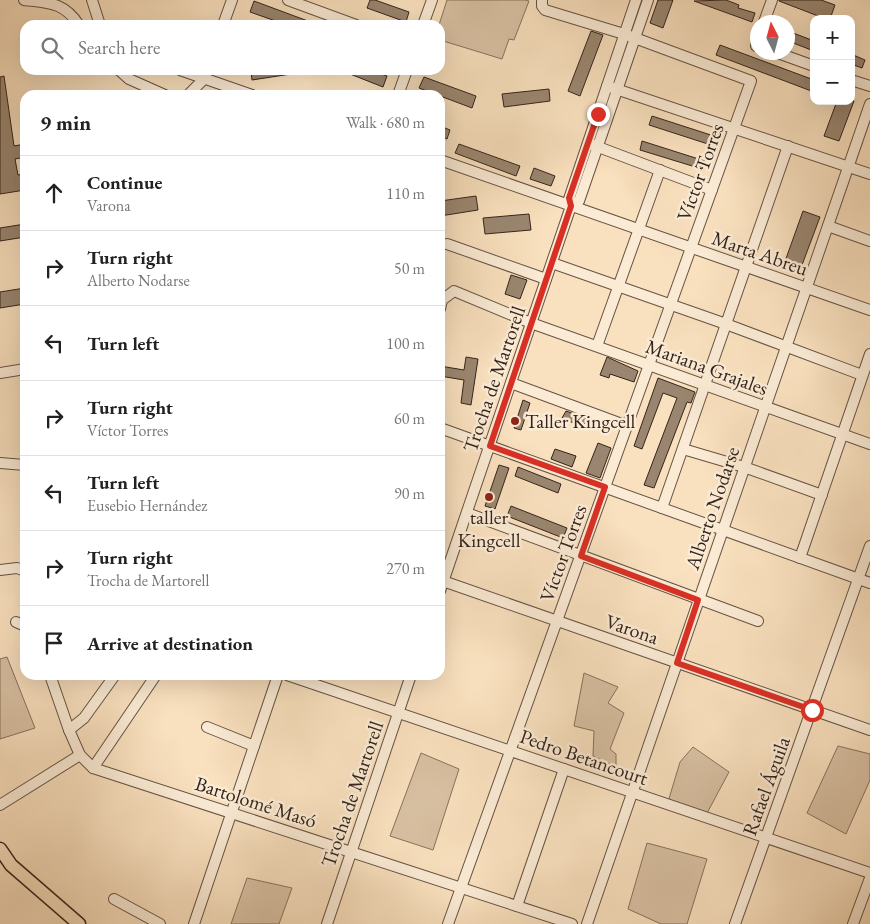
<!DOCTYPE html>
<html lang="en">
<head>
<meta charset="utf-8">
<style>
  :root { --surface:#fff; --page:#f2f2f2; --text:#222; --muted:#767676; --line:#e0e0e0 }
  body { margin:0; font-family:"EB Garamond",serif; background:var(--page); color:var(--text) }
  .controls { position:absolute; right:15px; top:15px; display:grid; overflow:hidden; border-radius:10px; box-shadow:0 5px 20px #0002 }
  .controls button { width:45px; height:45px; display:grid; place-items:center; padding:0; border:0; border-bottom:1px solid var(--line); background:var(--surface); color:var(--text); font:25px sans-serif }
  .compass { position:absolute; left:750px; top:15px; width:45px; height:45px; border-radius:50%; background:var(--surface); box-shadow:0 5px 20px #0002; rotate:354deg }
  .stop { position:absolute; width:15px; height:15px; margin:-11px; border:4px solid #d93025; border-radius:50%; background:#fff }
  .stop.end { background:#d93025; border-color:#fff; box-shadow:0 1px 5px #0008 }
  .list { margin:0; padding:0; list-style:none }
  h2 { display:flex; justify-content:space-between; align-items:center; height:65px; margin:0; padding:0 20px; font-size:21px }
  h2 small { font-size:16px; font-weight:400; color:var(--muted) }
  .list li { display:grid; grid-template-columns:32px 1fr auto; gap:15px; align-items:center; box-sizing:border-box; height:75px; padding:0 20px; border-top:1px solid var(--line) }
  .list b { display:block; font-size:19px; white-space:nowrap }
  .list p { margin:0; font-size:16px; white-space:nowrap; color:var(--muted) }
  .list em { font-size:16px; font-style:normal; color:var(--muted) }
  .icon { flex:none; width:28px; height:28px; fill:none; stroke:currentColor; stroke-width:2; stroke-linecap:round; stroke-linejoin:round }
  .map { position:relative; flex:none; width:870px; height:924px; overflow:hidden }
  .search { position:absolute; background:var(--surface); box-shadow:0 5px 20px #0002; left:20px; top:20px; width:425px; height:55px; display:flex; align-items:center; gap:12px; box-sizing:border-box; padding:0 18px; border-radius:15px; color:var(--muted); font-size:19px }
  .panel { position:absolute; background:var(--surface); box-shadow:0 5px 20px #0002; left:20px; top:90px; width:425px; height:590px; border-radius:15px }
  .map>svg:first-child { display:block }
  .green { fill:#d8c0a2; stroke:#86725f }
  .building { fill:#9a8670; stroke:#34241c }
  .lines { fill:none; stroke-linecap:round; stroke-linejoin:round }
  .minor-casing { stroke:#655344; stroke-width:12 }
  .major-casing { stroke:#34241c; stroke-width:15 }
  .minor { stroke:#fbebd5; stroke-width:10 }
  .major { stroke:#f9e0be; stroke-width:12 }
  .route { stroke:#d93025; stroke-width:6 }
  .poi-dot { fill:#8f2418; stroke:#fbebd5; stroke-width:2 }
  .labels { text-anchor:middle; stroke-width:5; stroke-linejoin:round; paint-order:stroke }
  .street-label { font-size:20px; fill:#34241c; stroke:#fbebd5 }
  .poi-label { font-size:20px; fill:#34241c; stroke:#fbebd5; text-anchor:start }
</style>
</head>
<body>
<div class="map">
<svg width="870" height="924" viewBox="0 0 870 924">
  <rect width="100%" height="100%" fill="#f9e0be"/>
  <filter id="stains"><feTurbulence type="fractalNoise" baseFrequency=".004" numOctaves="4"/><feColorMatrix values="0 0 0 0 .2 0 0 0 0 .09 0 0 0 0 .02 0 0 0 .5 -.17"/></filter>
  <radialGradient id="worn" r=".72"><stop offset=".6" stop-color="#630" stop-opacity="0"/><stop offset="1" stop-color="#630" stop-opacity=".3"/></radialGradient>
  <!-- green -->
  <g class="green">
    <path d="M447,0H525L529,1L514,40L509,39L502,59L440,40L439,25Z"/>
    <path d="M7,657L35,728L0,739V659Z"/>
    <path d="M584,673L618,687L608,703L624,713L610,749L616,754V767L593,756L594,731L574,726Z"/>
    <path d="M838,746L870,754V780L846,834L807,813Z"/>
    <path d="M693,747L729,772L706,815L668,802L680,762Z"/>
    <path d="M421,753L459,769L433,850L390,836Z"/>
    <path d="M647,843L707,859L687,924H661L628,909Z"/>
    <path d="M247,878L292,888L279,924H231Z"/>
  </g>
  <!-- building -->
  <g class="building">
    <path d="M370,0H375L409,12L406,22L367,8Z"/>
    <path d="M658,0H673L663,28L650,23Z"/>
    <path d="M726,0L739,5L738,8L755,13L752,22L694,1Z"/>
    <path d="M779,0H821L835,5L830,19H826L779,1Z"/>
    <path d="M254,1L316,24V25H287L250,12Z"/>
    <path d="M591,31L603,35L580,96L568,91Z"/>
    <path d="M788,31L814,41V51L788,41Z"/>
    <path d="M720,45L814,80V92L716,55Z"/>
    <path d="M851,54L865,60L862,68L851,64Z"/>
    <path d="M257,70H291V74L252,80L251,71Z"/>
    <path d="M340,70H371L387,76L383,87Z"/>
    <path d="M4,76L14,146L25,144V157L15,159L18,175L25,174V190L0,194V77Z"/>
    <path d="M424,77L476,96L472,108L419,88Z"/>
    <path d="M549,89L550,101L504,107L502,94Z"/>
    <path d="M837,101H854L839,141L824,136Z"/>
    <path d="M652,116L714,136L711,145L649,125Z"/>
    <path d="M440,126L450,130L447,139L440,136Z"/>
    <path d="M642,141L705,161L702,169L640,150Z"/>
    <path d="M459,144L520,166L516,176L455,153Z"/>
    <path d="M534,168L555,176L551,186L530,179Z"/>
    <path d="M476,196L478,210L440,216V201Z"/>
    <path d="M803,211L820,217L799,273L783,267Z"/>
    <path d="M529,214L531,230L485,234L483,218Z"/>
    <path d="M25,224V237L0,241V228Z"/>
    <path d="M511,275L527,280L520,299L505,294Z"/>
    <path d="M25,288V304L0,308V292Z"/>
    <path d="M466,357L478,359L471,405L461,403L464,380L440,376V366L464,370Z"/>
    <path d="M607,357L638,371L634,382L610,374L609,378L600,375Z"/>
    <path d="M658,378L695,392L691,403L687,402L654,488L644,485L677,398L663,393L642,449L634,446Z"/>
    <path d="M523,400L530,403L521,430L514,428Z"/>
    <path d="M566,411L587,419L583,427L562,418Z"/>
    <path d="M598,443L611,448L600,478L586,473Z"/>
    <path d="M555,449L576,456L572,467L551,459Z"/>
    <path d="M499,465L509,468L495,509L485,506Z"/>
    <path d="M518,467L561,484L558,493L515,476Z"/>
    <path d="M511,506L567,528L563,538L507,516Z"/>
  </g>
  <g class="lines">
    <defs>
      <g id="minor">
        <path d="M24,0C49,3 64,2 79,25"/>
        <path d="M92,0L100,25"/>
        <path d="M288,0L356,25"/>
        <path d="M764,22L772,0"/>
        <path d="M223,25L232,0"/>
        <path d="M423,25L432,0"/>
        <path d="M758,42L756,46H758"/>
        <path d="M775,52L814,66"/>
        <path d="M119,70L129,79L165,95"/>
        <path d="M180,70L252,95"/>
        <path d="M851,80L870,86"/>
        <path d="M607,86L870,174"/>
        <path d="M188,95L205,78L207,70"/>
        <path d="M398,95L407,70"/>
        <path d="M593,145L712,190"/>
        <path d="M440,160L870,310"/>
        <path d="M571,206L579,201L648,0"/>
        <path d="M828,226L870,241"/>
        <path d="M447,244L546,279"/>
        <path d="M552,263L726,324L862,375"/>
        <path d="M440,309L442,300L454,291L531,323L870,444"/>
        <path d="M597,346L660,170"/>
        <path d="M0,373L25,369"/>
        <path d="M511,383L627,426"/>
        <path d="M440,428L870,583"/>
        <path d="M683,449L744,467L822,495"/>
        <path d="M0,463L25,465"/>
        <path d="M662,508L788,146"/>
        <path d="M467,513L758,621"/>
        <path d="M800,558L870,354"/>
        <path d="M0,570L17,568L25,571"/>
        <path d="M440,580L870,730"/>
        <path d="M440,591L571,206L569,199L636,0"/>
        <path d="M16,622L25,626"/>
        <path d="M50,675L69,730L80,755L93,768L572,924"/>
        <path d="M287,675L870,873"/>
        <path d="M207,727L254,746"/>
        <path d="M69,730L84,718L115,675"/>
        <path d="M93,768L156,675"/>
        <path d="M0,805L80,755"/>
        <path d="M114,899L160,924"/>
        <path d="M517,906L564,769"/>
        <path d="M194,924L278,675"/>
        <path d="M327,924L411,675"/>
        <path d="M448,924L751,81L624,34L545,10L542,6V0"/>
        <path d="M587,924L870,104"/>
        <path d="M735,924L870,546"/>
        <path d="M853,924L870,878"/>
      </g>
      <path id="major" d="M0,849L11,865L79,924"/>
    </defs>
    <!-- minor casing -->
    <use href="#minor" class="minor-casing"/>
    <!-- major casing -->
    <use href="#major" class="major-casing"/>
    <!-- minor -->
    <use href="#minor" class="minor"/>
    <!-- major -->
    <use href="#major" class="major"/>
  </g>
  <g class="lines">
    <!-- route -->
    <path class="route" d="M598,114L569,198L571,206L490,446L605,487L581,556L698,600L677,663L812,710"/>
  </g>
  <!-- markers -->
  <g class="poi-dot">
    <circle cx="515" cy="421" r="5"/>
    <circle cx="489" cy="497" r="5"/>
  </g>
  <g class="labels">
    <!-- street labels -->
    <g class="street-label">
      <text transform="translate(700 172) rotate(-70)" y="7">Víctor Torres</text>
      <text transform="translate(760 253) rotate(19)" y="7">Marta Abreu</text>
      <text transform="translate(707 367) rotate(20)" y="7">Mariana Grajales</text>
      <text transform="translate(494 379) rotate(-71)" y="7">Trocha de Martorell</text>
      <text transform="translate(712 508) rotate(-71)" y="7">Alberto Nodarse</text>
      <text transform="translate(563 553) rotate(-70)" y="7">Víctor Torres</text>
      <text transform="translate(632 629) rotate(19)" y="7">Varona</text>
      <text transform="translate(584 757) rotate(19)" y="7">Pedro Betancourt</text>
      <text transform="translate(766 786) rotate(-70)" y="7">Rafael Águila</text>
      <text transform="translate(352 794) rotate(-71)" y="7">Trocha de Martorell</text>
      <text transform="translate(256 802) rotate(18)" y="7">Bartolomé Masó</text>
    </g>
    <!-- poi labels -->
    <g class="poi-label">
      <text x="525" y="428">Taller Kingcell</text>
      <text x="489" y="524" text-anchor="middle">taller<tspan x="489" dy="23">Kingcell</tspan></text>
    </g>
  </g>
  <rect width="100%" height="100%" filter="url(#stains)"/>
  <rect width="100%" height="100%" fill="url(#worn)"/>
</svg>
<div class="controls">
<button>+</button>
<button>−</button>
</div>
<svg class="compass" viewBox="-18 -18 36 36"><path d="M0-13l5 13h-10z" fill="#e53935"/><path d="M0 13l5-13h-10z" fill="#767676"/></svg>
<div class="stop" style="left:812px;top:710px"></div>
<div class="stop end" style="left:598px;top:114px"></div>
<div class="search"><svg class="icon" aria-label="search" viewBox="0 0 24 24"><circle cx="10" cy="10" r="6"/><path d="M15 15l6 6"/></svg>Search here</div>
<section class="panel">
<h2>9 min<small>Walk · 680 m</small></h2>
<ul class="list">
<li><svg class="icon" aria-label="ahead" viewBox="0 0 24 24"><path d="M12 20V5M6 11l6-6 6 6"/></svg><div><b>Continue</b><p>Varona</p></div><em>110 m</em></li>
<li><svg class="icon" aria-label="right" viewBox="0 0 24 24"><path d="M7 20v-9h11M14 6l5 5-5 5"/></svg><div><b>Turn right</b><p>Alberto Nodarse</p></div><em>50 m</em></li>
<li><svg class="icon" aria-label="left" viewBox="0 0 24 24"><path d="M17 20v-9H6M10 6l-5 5 5 5"/></svg><div><b>Turn left</b></div><em>100 m</em></li>
<li><svg class="icon" aria-label="right" viewBox="0 0 24 24"><path d="M7 20v-9h11M14 6l5 5-5 5"/></svg><div><b>Turn right</b><p>Víctor Torres</p></div><em>60 m</em></li>
<li><svg class="icon" aria-label="left" viewBox="0 0 24 24"><path d="M17 20v-9H6M10 6l-5 5 5 5"/></svg><div><b>Turn left</b><p>Eusebio Hernández</p></div><em>90 m</em></li>
<li><svg class="icon" aria-label="right" viewBox="0 0 24 24"><path d="M7 20v-9h11M14 6l5 5-5 5"/></svg><div><b>Turn right</b><p>Trocha de Martorell</p></div><em>270 m</em></li>
<li><svg class="icon" aria-label="arrive" viewBox="0 0 24 24"><path d="M6 21V4h12l-3 4 3 4H6"/></svg><div><b>Arrive at destination</b></div></li>
</ul>
</section>
</div>
</body>
</html>
